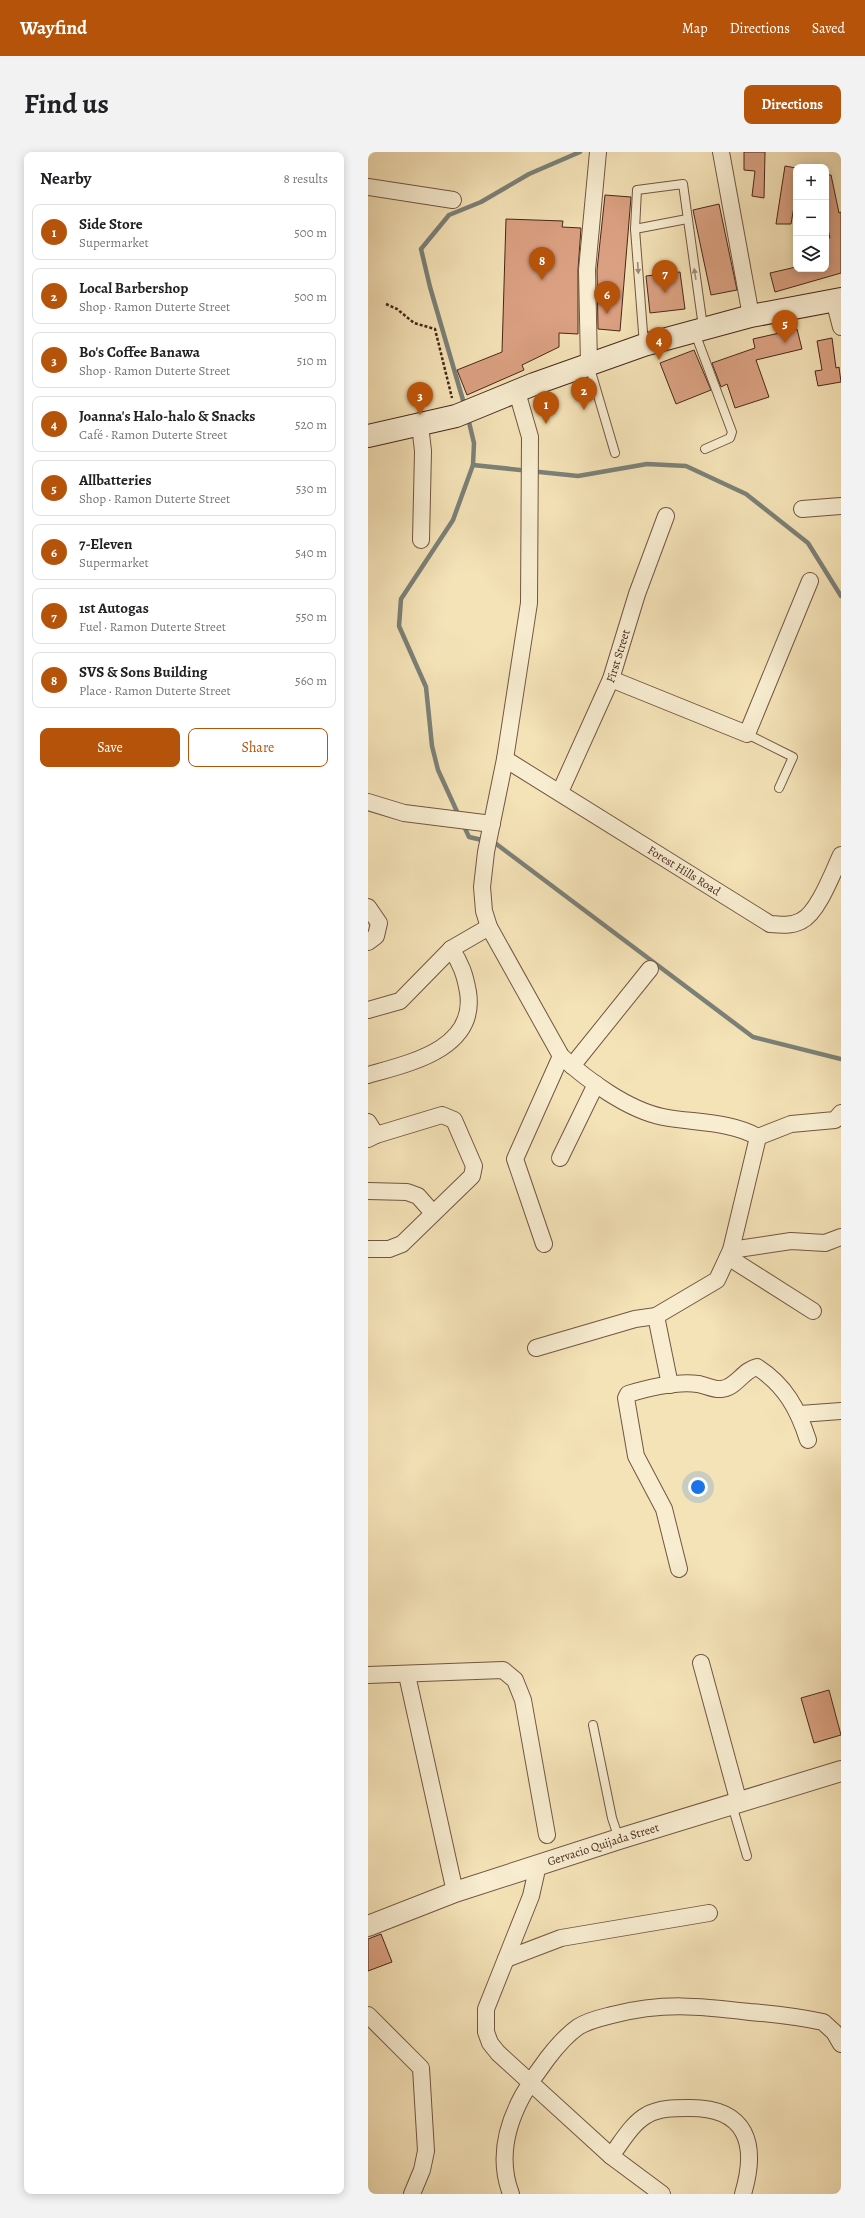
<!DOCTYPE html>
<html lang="en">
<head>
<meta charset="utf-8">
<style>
  :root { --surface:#fff; --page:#f2f2f2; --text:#202124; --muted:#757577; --line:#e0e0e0; --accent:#b45309 }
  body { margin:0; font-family:Alegreya,serif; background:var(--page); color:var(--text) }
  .controls { position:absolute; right:12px; top:12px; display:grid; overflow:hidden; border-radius:8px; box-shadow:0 2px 10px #0003 }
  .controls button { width:36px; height:36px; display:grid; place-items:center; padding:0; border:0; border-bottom:1px solid var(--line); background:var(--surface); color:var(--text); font:20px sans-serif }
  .you { position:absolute; left:330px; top:1335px; width:14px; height:14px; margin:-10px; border:3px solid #fff; border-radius:50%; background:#1a73e8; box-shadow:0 0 0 6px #1a73e833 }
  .badge { display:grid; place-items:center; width:26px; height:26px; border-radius:50%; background:var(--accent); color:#fff; font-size:13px; font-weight:700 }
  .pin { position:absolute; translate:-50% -33px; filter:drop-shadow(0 1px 2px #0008) }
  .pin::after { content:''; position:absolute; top:21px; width:14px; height:12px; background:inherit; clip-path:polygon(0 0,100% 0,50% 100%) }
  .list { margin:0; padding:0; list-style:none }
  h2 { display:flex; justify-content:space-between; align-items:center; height:52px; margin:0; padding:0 16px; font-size:17px }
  h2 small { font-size:13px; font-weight:400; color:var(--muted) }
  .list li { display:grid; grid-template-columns:26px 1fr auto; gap:12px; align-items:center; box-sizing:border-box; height:56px; margin:0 8px 8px; padding:0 8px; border:1px solid var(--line); border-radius:8px }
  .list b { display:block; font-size:15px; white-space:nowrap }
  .list p { margin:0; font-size:13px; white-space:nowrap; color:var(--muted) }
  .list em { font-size:13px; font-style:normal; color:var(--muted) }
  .actions { display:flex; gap:8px; padding:12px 16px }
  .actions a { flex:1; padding:9px 0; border:1px solid var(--accent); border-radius:8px; text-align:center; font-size:14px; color:var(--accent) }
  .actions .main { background:var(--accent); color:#fff }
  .icon { flex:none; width:22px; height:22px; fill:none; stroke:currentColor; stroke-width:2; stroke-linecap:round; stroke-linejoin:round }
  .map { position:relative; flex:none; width:473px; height:2042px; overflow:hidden; border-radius:8px }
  header { display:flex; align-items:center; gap:24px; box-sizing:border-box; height:56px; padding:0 20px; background:var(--accent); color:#fff }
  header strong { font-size:19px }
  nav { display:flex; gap:22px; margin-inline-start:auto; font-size:14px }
  .intro { display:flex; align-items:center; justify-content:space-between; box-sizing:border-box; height:96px; padding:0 24px }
  h1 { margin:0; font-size:28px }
  .button { padding:10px 18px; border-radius:8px; background:var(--accent); color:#fff; font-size:14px; font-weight:700 }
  main { display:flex; gap:24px; padding:0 24px }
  aside { flex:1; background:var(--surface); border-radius:8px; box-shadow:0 2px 10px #0003 }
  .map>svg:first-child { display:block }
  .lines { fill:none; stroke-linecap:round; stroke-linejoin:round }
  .stream { stroke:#7b8178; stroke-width:4.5 }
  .building { fill:#dba182; stroke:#47271b }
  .service-casing { stroke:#725642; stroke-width:10 }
  .minor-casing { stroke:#725642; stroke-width:18 }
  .tertiary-casing { stroke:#725642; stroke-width:22 }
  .secondary-casing { stroke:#47271b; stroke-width:24 }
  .path { stroke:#47271b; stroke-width:2.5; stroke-dasharray:3 2; stroke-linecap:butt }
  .service { stroke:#f8edd1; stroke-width:8 }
  .minor { stroke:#f8edd1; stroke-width:16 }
  .tertiary { stroke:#f8edd1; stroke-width:20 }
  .secondary { stroke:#f8edd1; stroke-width:22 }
  .oneway { fill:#a08a76 }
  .labels { text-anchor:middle; stroke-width:3; stroke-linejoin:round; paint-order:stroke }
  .street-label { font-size:12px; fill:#47271b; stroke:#f8edd1 }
</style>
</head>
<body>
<header>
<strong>Wayfind</strong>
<nav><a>Map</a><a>Directions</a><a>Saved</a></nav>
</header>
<div class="intro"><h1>Find us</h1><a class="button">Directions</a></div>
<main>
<aside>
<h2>Nearby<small>8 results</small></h2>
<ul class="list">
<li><span class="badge">1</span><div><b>Side Store</b><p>Supermarket</p></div><em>500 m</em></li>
<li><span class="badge">2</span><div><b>Local Barbershop</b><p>Shop · Ramon Duterte Street</p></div><em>500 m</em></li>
<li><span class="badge">3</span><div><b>Bo's Coffee Banawa</b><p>Shop · Ramon Duterte Street</p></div><em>510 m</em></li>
<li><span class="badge">4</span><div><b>Joanna's Halo-halo &amp; Snacks</b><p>Café · Ramon Duterte Street</p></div><em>520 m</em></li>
<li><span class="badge">5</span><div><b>Allbatteries</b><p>Shop · Ramon Duterte Street</p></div><em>530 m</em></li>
<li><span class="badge">6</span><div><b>7-Eleven</b><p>Supermarket</p></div><em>540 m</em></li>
<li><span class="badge">7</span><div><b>1st Autogas</b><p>Fuel · Ramon Duterte Street</p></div><em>550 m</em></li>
<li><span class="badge">8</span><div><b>SVS &amp; Sons Building</b><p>Place · Ramon Duterte Street</p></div><em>560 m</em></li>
</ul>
<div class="actions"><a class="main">Save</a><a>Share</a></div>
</aside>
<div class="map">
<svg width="473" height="2042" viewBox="0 0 473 2042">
  <rect width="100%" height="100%" fill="#f5e3b8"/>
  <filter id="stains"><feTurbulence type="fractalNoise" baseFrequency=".005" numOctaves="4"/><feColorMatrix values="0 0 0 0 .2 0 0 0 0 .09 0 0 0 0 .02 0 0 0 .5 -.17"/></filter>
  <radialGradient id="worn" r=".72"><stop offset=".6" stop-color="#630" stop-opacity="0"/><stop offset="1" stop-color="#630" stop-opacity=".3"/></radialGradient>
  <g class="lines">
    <!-- stream -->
    <g class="stream">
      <path d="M97,255L62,135L53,97L81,63L113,50L161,22L212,0"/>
      <path d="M105,313L210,324L279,312L318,314L378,342L440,391L473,444"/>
      <path d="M91,664L70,618L64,594L58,535L31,474L33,447L85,368L105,313L106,291L100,266"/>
      <path d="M95,672L101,685L127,691L385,885L473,907"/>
    </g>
  </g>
  <!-- building -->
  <g class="building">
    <path d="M376,0H397L396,46L384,44L387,19L376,18Z"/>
    <path d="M417,14L428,16V43L423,72H408Z"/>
    <path d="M458,23H463L471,61L473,60V121L407,140L402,121L428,115V117H458V87L462,86L458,69Z"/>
    <path d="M237,43L263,45L252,179L230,177L229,118Z"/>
    <path d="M351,52L369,138L343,143L325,58Z"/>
    <path d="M138,67L195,69L194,75L213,76L210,118V182L191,181V195L154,213L156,218L99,243L89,218L134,200Z"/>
    <path d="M312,120L317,157L282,161L278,124Z"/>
    <path d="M429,177L434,197L388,208L401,245L367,256L359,232L353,235L344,211L387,196L385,187Z"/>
    <path d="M464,186L468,216L471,215L473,230L450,234L447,219L454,218L449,189Z"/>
    <path d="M326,198L343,238L308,252L292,211Z"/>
    <path d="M461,1538L473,1583L446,1591L433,1546Z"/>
    <path d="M13,1782L24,1810L0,1819V1787Z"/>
  </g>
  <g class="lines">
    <defs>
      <g id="service">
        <path d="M267,77L319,67"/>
        <path d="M327,181L364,280L362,286L337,297"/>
        <path d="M276,193L267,77L269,38L315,32L335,175"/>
        <path d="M221,213L247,301"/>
        <path d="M379,582L425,605L411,636"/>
        <path d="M225,1573L244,1666L251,1687"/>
        <path d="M364,1653L379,1704"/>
      </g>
      <g id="minor">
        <path d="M353,0L383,164"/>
        <path d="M0,35L85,48"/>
        <path d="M466,148L473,175"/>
        <path d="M221,213L219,118L230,0"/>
        <path d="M149,240L162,285L161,451L137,607L118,700L114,735L116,759L121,775L193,904C219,928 260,958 295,965C326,971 362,969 390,985L363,1098L349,1128L288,1164L267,1167L168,1196"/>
        <path d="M52,273L55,299L53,388"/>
        <path d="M434,357L473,354"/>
        <path d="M243,527L379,582L442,429"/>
        <path id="s1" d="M137,607L402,772C413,773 423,774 433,769C450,761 465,720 473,703"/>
        <path id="s2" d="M192,640L243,527L269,442L298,364"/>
        <path d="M0,650L36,661L124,672"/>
        <path d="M0,755L11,771L8,784L0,790"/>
        <path d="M0,858L32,849L83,797L121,775"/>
        <path d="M204,914L282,817"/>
        <path d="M0,923C42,911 109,897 100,840C97,823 93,811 83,797"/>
        <path d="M0,970L8,983"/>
        <path d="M390,985L423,972L467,968L473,961"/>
        <path d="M0,987L8,983L74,963L86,968L106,1014L104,1024L34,1092L21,1097H0"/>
        <path d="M192,1006L228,932"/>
        <path d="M0,1039L39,1040L50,1044L65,1061"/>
        <path d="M176,1092L147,1007L193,904"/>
        <path d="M363,1098L423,1089L457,1091L473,1085"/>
        <path d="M360,1105L445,1159"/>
        <path d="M288,1164L302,1233"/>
        <path d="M432,1262L473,1259"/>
        <path d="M311,1417L296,1357L268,1304L258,1246L260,1242C280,1236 308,1229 330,1232C337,1233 346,1238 353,1237C368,1236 375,1218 389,1215C417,1233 430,1257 440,1288"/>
        <path d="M333,1511L371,1651"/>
        <path d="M0,1523L135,1518L147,1528L155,1548L179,1683"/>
        <path d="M39,1523L87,1740"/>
        <path d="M170,1713L163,1744L118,1857V1880L122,1891L130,1901L243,2004"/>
        <path d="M138,1807L193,1786L341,1761"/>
        <path d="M0,1863L53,1916L58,1999L54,2018L44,2042"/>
        <path d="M143,2042C130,2008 138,1974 155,1943C167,1922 190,1889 210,1875C221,1868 232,1866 244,1863C295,1850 331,1854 382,1860C407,1862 431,1865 455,1870L466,1880L473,1892"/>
        <path d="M294,2042L243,2004C253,1991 264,1971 279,1963C291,1956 307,1956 320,1956C379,1955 390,1992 375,2042"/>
      </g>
      <g id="tertiary">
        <path id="s3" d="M0,1774L87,1740L251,1687L473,1619"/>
      </g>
      <path id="secondary" d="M0,284L88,264L166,232L276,193L383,164L473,147"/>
    </defs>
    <!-- service casing -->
    <use href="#service" class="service-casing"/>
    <!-- minor casing -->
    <use href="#minor" class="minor-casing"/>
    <!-- tertiary casing -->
    <use href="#tertiary" class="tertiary-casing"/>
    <!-- secondary casing -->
    <use href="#secondary" class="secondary-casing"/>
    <!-- path -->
    <path class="path" d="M18,152L29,157L46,171L67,177L84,246"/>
    <!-- service -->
    <use href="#service" class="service"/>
    <!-- minor -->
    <use href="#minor" class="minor"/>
    <!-- tertiary -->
    <use href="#tertiary" class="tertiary"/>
    <!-- secondary -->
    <use href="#secondary" class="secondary"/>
  </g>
  <!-- one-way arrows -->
  <defs><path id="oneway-solid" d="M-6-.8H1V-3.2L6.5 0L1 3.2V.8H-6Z"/></defs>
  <g class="oneway">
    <use href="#oneway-solid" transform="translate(270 116) rotate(86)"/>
    <use href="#oneway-solid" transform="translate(327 122) rotate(-99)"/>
  </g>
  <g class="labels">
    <!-- street labels -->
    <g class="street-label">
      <text dy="4" stroke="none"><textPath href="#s2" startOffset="148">First Street</textPath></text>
      <text dy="4" stroke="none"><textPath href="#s1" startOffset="211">Forest Hills Road</textPath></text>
      <text dy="4" stroke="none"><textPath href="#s3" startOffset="249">Gervacio Quijada Street</textPath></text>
    </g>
  </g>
  <rect width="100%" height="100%" filter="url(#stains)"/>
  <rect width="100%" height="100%" fill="url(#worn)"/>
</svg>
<div class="controls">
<button>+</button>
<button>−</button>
<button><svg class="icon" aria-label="layers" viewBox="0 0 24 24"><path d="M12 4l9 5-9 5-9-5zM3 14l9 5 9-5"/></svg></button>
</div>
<div class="you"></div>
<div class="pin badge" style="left:178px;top:272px">1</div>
<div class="pin badge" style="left:216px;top:258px">2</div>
<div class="pin badge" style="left:52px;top:263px">3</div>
<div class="pin badge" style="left:291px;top:208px">4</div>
<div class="pin badge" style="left:417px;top:191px">5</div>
<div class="pin badge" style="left:239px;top:162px">6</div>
<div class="pin badge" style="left:297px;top:141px">7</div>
<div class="pin badge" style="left:174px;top:128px">8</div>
</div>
</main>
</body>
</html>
